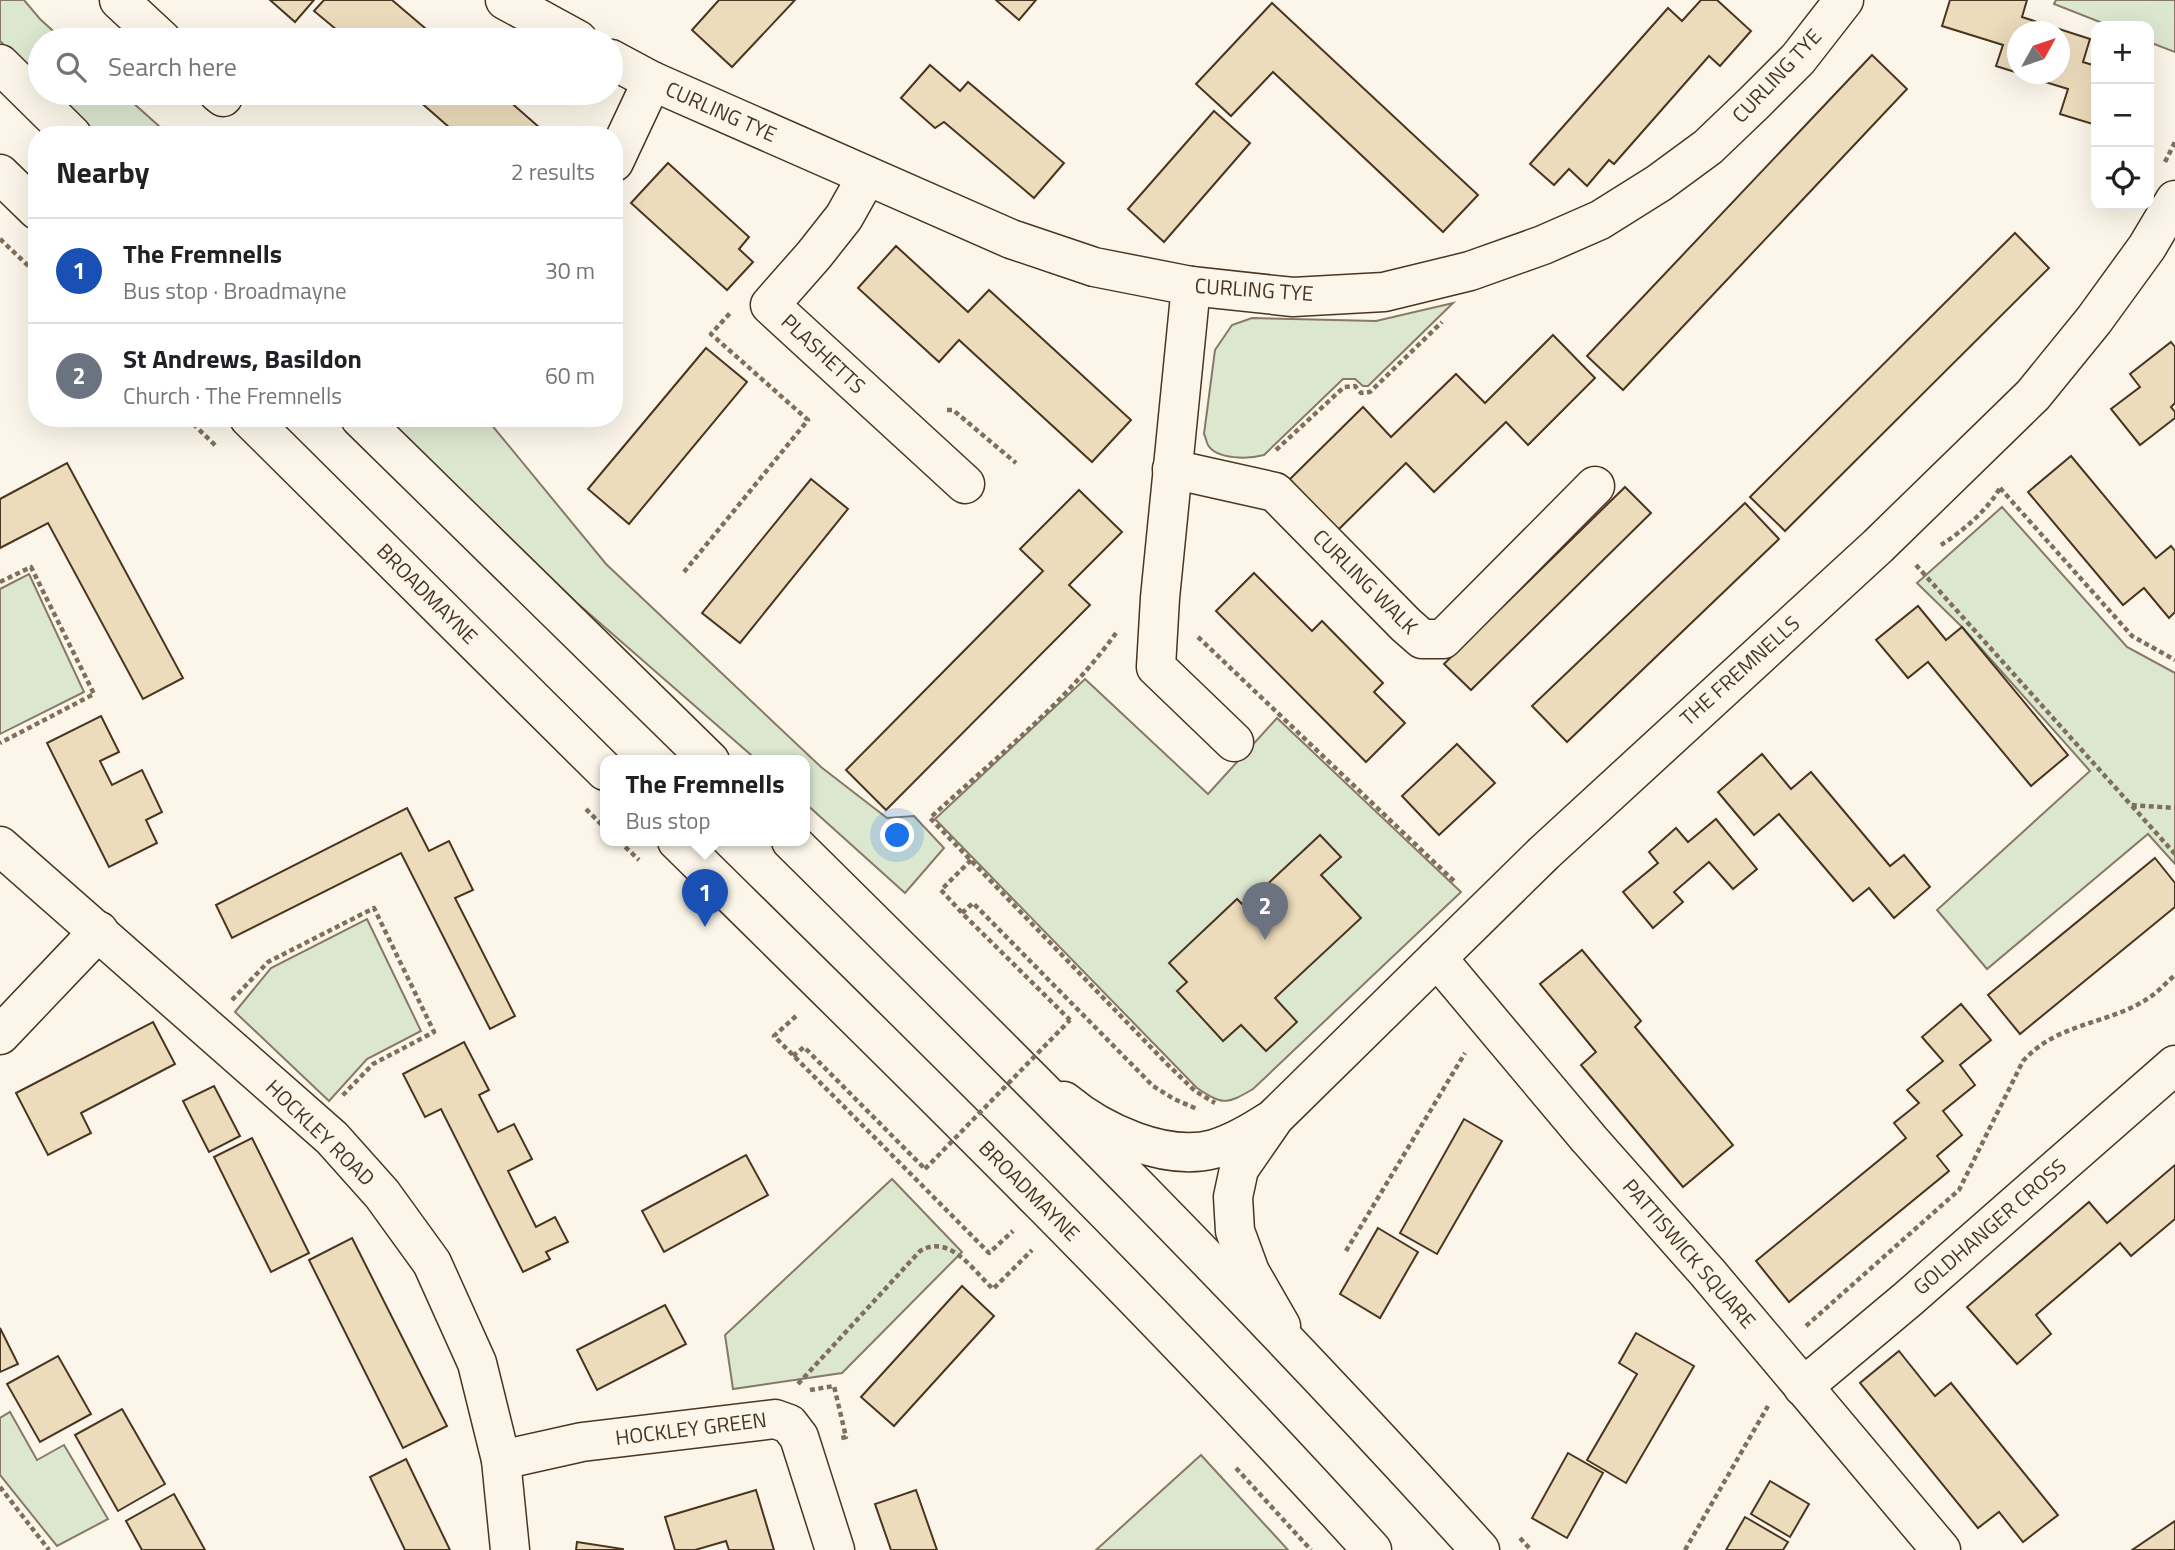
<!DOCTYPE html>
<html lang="en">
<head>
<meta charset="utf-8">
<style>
  :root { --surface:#fff; --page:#f2f2f2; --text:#202124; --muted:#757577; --line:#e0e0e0; --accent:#2563eb }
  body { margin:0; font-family:"Titillium Web",sans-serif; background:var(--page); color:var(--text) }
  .controls { position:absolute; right:21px; top:21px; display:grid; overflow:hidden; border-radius:14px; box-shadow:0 7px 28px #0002 }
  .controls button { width:63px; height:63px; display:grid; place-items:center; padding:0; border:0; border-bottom:2px solid var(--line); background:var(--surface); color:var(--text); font:35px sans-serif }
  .compass { position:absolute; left:2007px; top:21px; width:63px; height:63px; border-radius:50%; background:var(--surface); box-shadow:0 7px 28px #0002; rotate:50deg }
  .you { position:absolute; left:898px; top:836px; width:24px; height:24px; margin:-18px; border:5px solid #fff; border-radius:50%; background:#1a73e8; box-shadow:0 0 0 10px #1a73e833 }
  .badge { display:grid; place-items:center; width:46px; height:46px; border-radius:50%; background:var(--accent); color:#fff; font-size:23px; font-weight:700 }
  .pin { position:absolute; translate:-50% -58px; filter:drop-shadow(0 2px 4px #0008) }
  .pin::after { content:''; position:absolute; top:37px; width:24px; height:21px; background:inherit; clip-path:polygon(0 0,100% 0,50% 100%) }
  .popup { position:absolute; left:600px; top:755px; width:210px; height:91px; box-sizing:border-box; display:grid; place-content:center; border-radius:14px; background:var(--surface); filter:drop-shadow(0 2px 5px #0005); font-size:23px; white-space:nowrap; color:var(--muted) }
  .popup b { font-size:26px; color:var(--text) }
  .popup::after { content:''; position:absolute; left:50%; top:100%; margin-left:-14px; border:14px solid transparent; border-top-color:var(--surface) }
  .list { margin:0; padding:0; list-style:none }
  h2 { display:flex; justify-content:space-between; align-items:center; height:91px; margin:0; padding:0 28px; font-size:30px }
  h2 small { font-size:23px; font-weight:400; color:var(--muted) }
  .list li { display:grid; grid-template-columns:46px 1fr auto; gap:21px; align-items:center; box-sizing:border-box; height:105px; padding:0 28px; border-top:2px solid var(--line) }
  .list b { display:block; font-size:26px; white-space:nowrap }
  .list p { margin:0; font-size:23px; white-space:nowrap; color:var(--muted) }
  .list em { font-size:23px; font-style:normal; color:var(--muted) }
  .icon { flex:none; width:38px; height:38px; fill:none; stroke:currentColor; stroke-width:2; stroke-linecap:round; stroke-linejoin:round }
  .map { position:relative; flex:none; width:2175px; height:1550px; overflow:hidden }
  .search { position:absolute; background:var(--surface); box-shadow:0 7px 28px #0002; left:28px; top:28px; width:595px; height:77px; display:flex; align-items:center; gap:18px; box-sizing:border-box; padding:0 24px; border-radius:38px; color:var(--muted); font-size:26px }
  .panel { position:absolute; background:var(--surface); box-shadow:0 7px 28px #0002; left:28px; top:126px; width:595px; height:301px; border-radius:28px }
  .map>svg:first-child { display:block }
  .green { fill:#dce7d0; stroke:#887966; stroke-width:2 }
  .building { fill:#ecdcbc; stroke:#4a3520; stroke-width:2 }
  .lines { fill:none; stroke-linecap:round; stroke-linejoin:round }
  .minor-casing { stroke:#4a3520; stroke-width:41 }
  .major-casing { stroke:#4a3520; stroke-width:41 }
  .path { stroke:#7f6f5c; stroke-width:4.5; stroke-dasharray:5 3.5; stroke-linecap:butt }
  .minor { stroke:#fbf6e9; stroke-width:38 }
  .major { stroke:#fbf6e9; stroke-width:38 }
  .path-bridge { stroke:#7f6f5c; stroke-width:4.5; stroke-dasharray:5 3.5; stroke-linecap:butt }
  .labels { text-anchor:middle; stroke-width:5; stroke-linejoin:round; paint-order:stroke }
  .street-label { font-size:21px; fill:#4a3520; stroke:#fbf6e9 }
</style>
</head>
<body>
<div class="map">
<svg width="2175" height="1550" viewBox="0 0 2175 1550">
  <rect width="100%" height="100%" fill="#fbf6e9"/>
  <!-- green -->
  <g class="green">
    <path d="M0,0H24L40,19L63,40H40V80L0,41Z"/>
    <path d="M2056,0H2175V52L2149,42V26H2110L2054,4Z"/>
    <path d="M53,93H122L169,135H95Z"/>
    <path d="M1453,303L1368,386H1363L1355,379H1343L1264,455C1249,459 1217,460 1208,445C1207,444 1205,435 1204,434L1215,350L1232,325L1252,318L1376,321Z"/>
    <path d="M386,418H486L606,564L821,767L887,818L914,816L944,848L905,893L805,803V761H758L577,603Z"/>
    <path d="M2002,507L2127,647L2175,673V864L2148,834L1987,969L1937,910L2090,771L1962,627L1917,583Z"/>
    <path d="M29,574L84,692L0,734V589Z"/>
    <path d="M1085,679L1208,794L1277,718L1461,892L1253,1089C1226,1105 1223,1105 1197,1088L935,819Z"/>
    <path d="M367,919L421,1031L367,1059L329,1101L235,1012L271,968Z"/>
    <path d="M892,1179L962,1252L842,1373L733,1389L725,1335Z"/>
    <path d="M10,1412L37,1460L64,1445L108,1519L57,1546L0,1475V1418Z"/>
    <path d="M1201,1455L1288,1550H1096Z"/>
  </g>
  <!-- building -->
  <g class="building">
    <path d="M270,0H314L295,22Z"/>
    <path d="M324,0H392L439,40H349L314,11Z"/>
    <path d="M719,0H795L732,67L692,30Z"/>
    <path d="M996,0H1036L1019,20Z"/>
    <path d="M1701,0H1717L1751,31L1720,66L1709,56L1614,164L1609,160L1587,186L1569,169L1554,185L1530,164L1668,8L1682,21Z"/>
    <path d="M1950,0H2027L2022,17L2090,39L2083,62L2096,66V125L2060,114L2068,89L2019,74H2060V32H2018V73L1996,66L2003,45L1942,26Z"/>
    <path d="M1272,3L1478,195L1443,232L1273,72L1231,116L1196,84Z"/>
    <path d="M1872,55L1907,89L1623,390L1587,356Z"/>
    <path d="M930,65L960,91L968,82L1064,163L1034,198L944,122L935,128L901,98Z"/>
    <path d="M410,93H500L548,135H458Z"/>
    <path d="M1214,111L1250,143L1164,242L1128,209Z"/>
    <path d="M668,163L749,237L739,249L753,262L727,290L631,203Z"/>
    <path d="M2015,233L2049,268L1785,531L1750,497Z"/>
    <path d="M896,246L968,312L989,290L1131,420L1092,462L959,340L939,362L858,288Z"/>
    <path d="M1553,335L1595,378L1528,445L1506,422L1434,492L1406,463L1335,533L1286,483L1363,407L1391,437L1456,374L1485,403Z"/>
    <path d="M2171,342L2175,347V403L2171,407L2175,412V418L2140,445L2111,409L2140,387L2130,374Z"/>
    <path d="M706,348L747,382L629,524L588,489Z"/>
    <path d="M2071,456L2156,558L2171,546L2175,551V612L2169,618L2144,588L2123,605L2028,492Z"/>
    <path d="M67,463L183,678L143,699L48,523L0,548V499Z"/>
    <path d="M811,479L848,509L740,643L702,613Z"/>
    <path d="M1625,487L1651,513L1471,690L1444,664Z"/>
    <path d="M1079,490L1122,532L1069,585L1090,605L886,810L846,770L1043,571L1020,549Z"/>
    <path d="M1745,503L1779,539L1567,742L1532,706Z"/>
    <path d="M1254,573L1312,631L1322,621L1383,683L1374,692L1405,723L1366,762L1216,611Z"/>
    <path d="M1918,606L1946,640L1962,627L2068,755L2031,786L1928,662L1908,678L1876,640Z"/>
    <path d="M101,716L119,752L100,761L112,785L142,770L162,812L146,820L157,843L109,867L47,743Z"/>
    <path d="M1457,744L1495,783L1439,835L1402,796Z"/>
    <path d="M1762,754L1791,789L1811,772L1890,866L1904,855L1930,887L1894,918L1869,888L1853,901L1779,814L1754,835L1718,792Z"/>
    <path d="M407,808L429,851L449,841L473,890L455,898L515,1016L490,1029L401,853L232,938L216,905Z"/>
    <path d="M1716,819L1757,869L1733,889L1709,862L1674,892L1683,902L1653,928L1623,892L1658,863L1649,852L1676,828L1688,842Z"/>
    <path d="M1320,835L1341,857L1321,875L1361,918L1275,998L1297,1022L1266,1051L1241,1025L1223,1041L1177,991L1187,982L1169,963L1237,899L1244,906Z"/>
    <path d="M2155,858L2175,883V907L2020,1034L1988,995Z"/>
    <path d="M1582,950L1641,1021L1635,1027L1733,1145L1683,1187L1581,1065L1596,1052L1540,984Z"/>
    <path d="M1961,1004L1991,1040L1960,1065L1975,1085L1943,1111L1962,1135L1937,1156L1949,1171L1789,1302L1756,1261L1906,1138L1894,1123L1919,1103L1907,1090L1943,1061L1922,1037Z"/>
    <path d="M153,1022L175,1064L81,1113L91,1133L48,1155L16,1093Z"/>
    <path d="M464,1042L489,1090L479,1095L498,1132L514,1124L532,1159L508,1171L536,1227L555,1217L568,1242L546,1252L550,1259L523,1272L441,1109L425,1117L403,1074Z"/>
    <path d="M214,1086L240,1136L209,1152L183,1101Z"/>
    <path d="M1464,1119L1502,1141L1437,1254L1400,1233Z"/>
    <path d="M252,1138L309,1253L271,1272L214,1157Z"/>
    <path d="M746,1155L768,1195L664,1252L642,1211Z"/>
    <path d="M2175,1165V1219L2131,1256L2120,1243L2036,1315L2051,1334L2017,1364L1967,1307L2089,1202L2107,1223Z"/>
    <path d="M1378,1228L1418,1252L1380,1318L1340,1294Z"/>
    <path d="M352,1238L447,1426L403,1448L309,1260Z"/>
    <path d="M962,1286L994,1316L894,1426L861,1397Z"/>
    <path d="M665,1305L686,1344L597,1390L577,1350Z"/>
    <path d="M0,1328L18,1364L0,1372Z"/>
    <path d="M1636,1333L1694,1366L1626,1483L1587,1460L1637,1374L1619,1363Z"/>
    <path d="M1899,1351L1935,1396L1951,1383L2058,1515L2023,1542L1999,1512L1978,1528L1860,1383Z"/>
    <path d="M58,1356L91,1414L40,1442L7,1384Z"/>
    <path d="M122,1409L165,1484L118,1511L75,1435Z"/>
    <path d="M1568,1453L1603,1473L1567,1538L1532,1518Z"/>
    <path d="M406,1459L450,1550H405L370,1477Z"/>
    <path d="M1770,1481L1809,1504L1790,1537L1751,1514Z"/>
    <path d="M756,1490L774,1550H729L726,1541L695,1550H675L665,1517Z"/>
    <path d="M916,1490L937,1550H891L875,1504Z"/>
    <path d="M174,1494L205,1550H142L126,1521Z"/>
    <path d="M1745,1517L1788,1542L1783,1550H1726Z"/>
    <path d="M2175,1521V1550H2132Z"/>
    <path d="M577,1542L623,1549V1550H576Z"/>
  </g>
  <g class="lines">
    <defs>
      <g id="minor">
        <path d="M119,0L162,40"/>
        <path d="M505,0L578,40"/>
        <path d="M611,59L652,81L1011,239L1094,267L1191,286L1293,297L1384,292L1470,271L1543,245L1600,220L1659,183L1708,147L1754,103L1798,59L1844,0"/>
        <path d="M218,93L223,97"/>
        <path d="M614,162L652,81"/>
        <path d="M867,176L844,217L814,255L770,305L965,484"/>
        <path d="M1191,286L1160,598L1156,667L1234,742"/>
        <path d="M1172,469L1275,492L1406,625L1422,639H1443L1595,486"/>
        <path d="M0,846L332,1138L382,1194L432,1263L477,1363L501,1460L510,1550"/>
        <path d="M1437,958L1589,1139L1707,1272L1941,1550"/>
        <path d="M0,1035L99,931"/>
        <path d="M1064,1101C1101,1132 1165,1162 1214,1149C1234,1143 1251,1133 1268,1122"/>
        <path d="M1281,1326L1250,1272L1235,1231L1233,1197L1239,1169L1275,1117L1544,853L1878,546L2033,395L2094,320L2147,247L2175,200"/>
        <path d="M1803,1387L1908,1299L2175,1065"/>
        <path d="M501,1460L582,1442L775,1419L789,1424L799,1437L835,1550"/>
      </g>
      <g id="major">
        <path d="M0,64L72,135"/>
        <path d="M0,174L37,210"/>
        <path d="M249,418L605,771"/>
        <path d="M360,418L710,761"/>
        <path d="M677,841C913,1073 1150,1305 1372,1550"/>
        <path d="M791,841C1026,1073 1259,1305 1480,1550"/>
      </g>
    </defs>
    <!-- minor casing -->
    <use href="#minor" class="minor-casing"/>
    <!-- major casing -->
    <use href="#major" class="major-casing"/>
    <!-- path -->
    <g class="path">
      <path d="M2165,162L2175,142"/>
      <path d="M0,239L37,274"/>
      <path d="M947,410H953L1016,463"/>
      <path d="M187,418L217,447"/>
      <path d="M1276,450L1344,387L1355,386L1361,393L1370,392L1442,322"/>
      <path d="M2000,488L2132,636L2175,660"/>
      <path d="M1941,545C1963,531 1989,509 2001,486"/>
      <path d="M1916,565L2131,805L2175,808"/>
      <path d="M684,572L808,420L711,334L731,312"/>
      <path d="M0,582L31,567L94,694L0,743"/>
      <path d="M1116,633C1065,704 994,759 930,818L1167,1064L1195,1091L1215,1103"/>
      <path d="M1198,637L1455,882"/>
      <path d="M2132,806L2175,854"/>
      <path d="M586,809L605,828"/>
      <path d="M619,841L639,860"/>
      <path d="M971,860L941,890L962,913L1070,1020"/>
      <path d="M962,913L973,903L1153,1086L1174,1099L1197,1109"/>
      <path d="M232,1000L268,962L374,908L434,1032L373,1064L342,1096"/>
      <path d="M796,1016L774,1036L989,1253L1013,1231"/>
      <path d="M793,1056L804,1047L925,1169"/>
      <path d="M1346,1251L1465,1053"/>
      <path d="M1806,1326L1959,1190L2023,1061C2059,1021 2110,1025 2150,997C2159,991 2167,982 2175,975"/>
      <path d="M798,1384L920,1251C949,1233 973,1270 993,1289L1032,1250"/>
      <path d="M810,1390L834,1386L846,1437L841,1438"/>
      <path d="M1236,1468L1311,1550"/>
      <path d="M0,1487L49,1550"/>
      <path d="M1520,1538L1531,1550"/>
      <path d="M1685,1550L1768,1406"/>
    </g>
    <!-- minor -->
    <use href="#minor" class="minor"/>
    <!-- major -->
    <use href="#major" class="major"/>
    <!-- path-bridge -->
    <path class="path-bridge" d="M925,1169L1070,1020"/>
  </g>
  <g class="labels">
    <!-- street labels -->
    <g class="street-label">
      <text transform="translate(1777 76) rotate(-47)" y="7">CURLING TYE</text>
      <text transform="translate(721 112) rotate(24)" y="7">CURLING TYE</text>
      <text transform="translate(1254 290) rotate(4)" y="7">CURLING TYE</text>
      <text transform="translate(823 354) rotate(43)" y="7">PLASHETTS</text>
      <text transform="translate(1365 582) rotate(45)" y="7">CURLING WALK</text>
      <text transform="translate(427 594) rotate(45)" y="7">BROADMAYNE</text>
      <text transform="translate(1740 671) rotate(-42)" y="7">THE FREMNELLS</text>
      <text transform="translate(320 1133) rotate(44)" y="7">HOCKLEY ROAD</text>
      <text transform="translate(1029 1191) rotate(45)" y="7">BROADMAYNE</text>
      <text transform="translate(1990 1227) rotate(-41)" y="7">GOLDHANGER CROSS</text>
      <text transform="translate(1689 1254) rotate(49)" y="7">PATTISWICK SQUARE</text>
      <text transform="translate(691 1429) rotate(-7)" y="7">HOCKLEY GREEN</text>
    </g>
  </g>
</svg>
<div class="controls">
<button>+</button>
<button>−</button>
<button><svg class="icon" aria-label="locate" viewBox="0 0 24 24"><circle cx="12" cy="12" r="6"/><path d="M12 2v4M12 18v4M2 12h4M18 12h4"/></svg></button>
</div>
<svg class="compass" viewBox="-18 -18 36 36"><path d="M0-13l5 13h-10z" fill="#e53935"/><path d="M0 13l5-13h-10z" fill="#757577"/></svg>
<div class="you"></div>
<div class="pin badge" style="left:705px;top:927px;background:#1a4fb4">1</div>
<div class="popup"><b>The Fremnells</b>Bus stop</div>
<div class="pin badge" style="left:1265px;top:940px;background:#6b7280">2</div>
<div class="search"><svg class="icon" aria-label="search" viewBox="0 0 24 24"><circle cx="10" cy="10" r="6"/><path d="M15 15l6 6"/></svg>Search here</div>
<section class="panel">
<h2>Nearby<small>2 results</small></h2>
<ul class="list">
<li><span class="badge" style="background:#1a4fb4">1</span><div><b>The Fremnells</b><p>Bus stop · Broadmayne</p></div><em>30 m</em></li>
<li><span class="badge" style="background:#6b7280">2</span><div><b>St Andrews, Basildon</b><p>Church · The Fremnells</p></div><em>60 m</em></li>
</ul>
</section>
</div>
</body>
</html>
